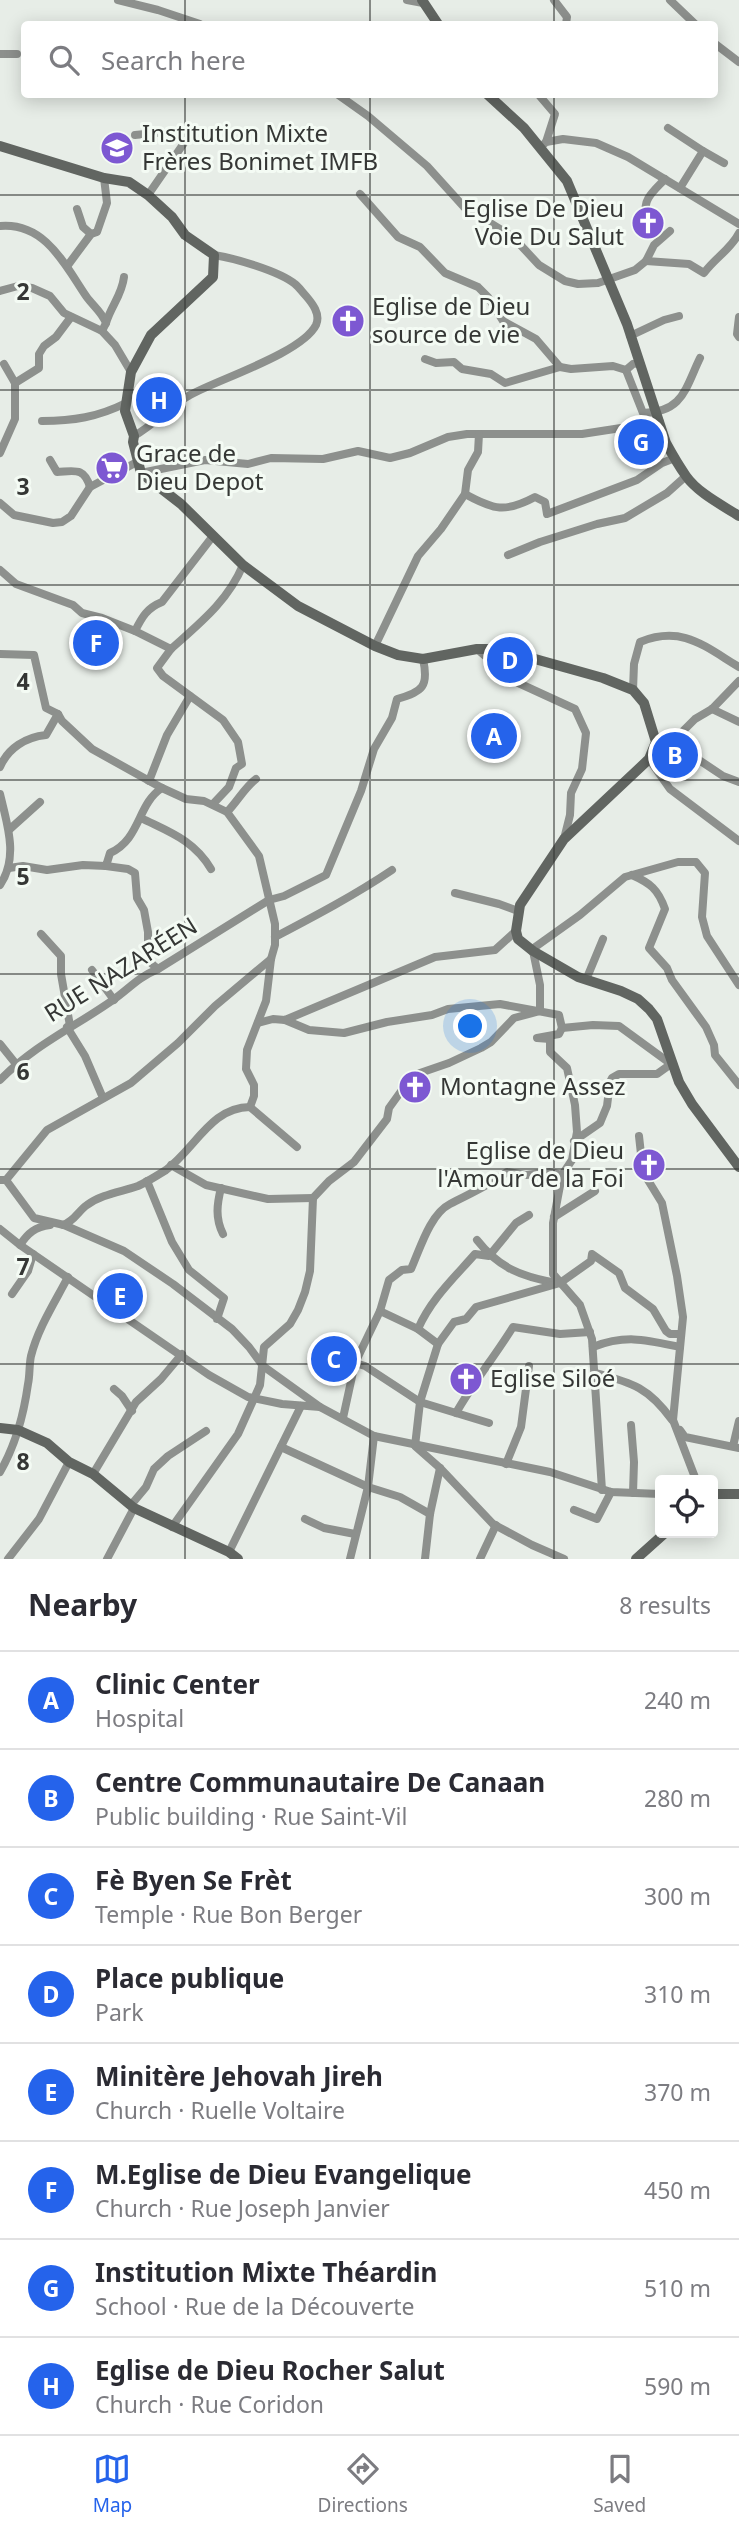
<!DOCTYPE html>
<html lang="en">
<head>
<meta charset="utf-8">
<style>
  :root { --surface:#fff; --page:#f2f2f3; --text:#2b2b33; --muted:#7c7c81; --line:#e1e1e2; --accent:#2563eb }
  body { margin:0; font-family:"Noto Sans",sans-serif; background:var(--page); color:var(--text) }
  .controls { position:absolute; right:21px; bottom:21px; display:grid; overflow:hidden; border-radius:7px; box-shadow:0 4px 18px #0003 }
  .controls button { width:63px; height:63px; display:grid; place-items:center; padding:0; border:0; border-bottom:2px solid var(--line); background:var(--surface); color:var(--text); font:35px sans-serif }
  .you { position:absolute; left:471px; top:1027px; width:24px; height:24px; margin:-18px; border:5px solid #fff; border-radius:50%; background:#1a73e8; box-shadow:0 0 0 10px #1a73e833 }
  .badge { display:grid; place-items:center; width:46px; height:46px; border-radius:50%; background:var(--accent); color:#fff; font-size:23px; font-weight:700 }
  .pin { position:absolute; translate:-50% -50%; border:4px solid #fff; box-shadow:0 2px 7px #0006 }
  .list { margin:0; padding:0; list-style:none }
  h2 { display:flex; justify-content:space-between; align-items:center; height:91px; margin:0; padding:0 28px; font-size:30px }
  h2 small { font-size:23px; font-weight:400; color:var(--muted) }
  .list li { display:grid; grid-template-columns:46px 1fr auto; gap:21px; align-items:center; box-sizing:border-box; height:98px; padding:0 28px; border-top:2px solid var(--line) }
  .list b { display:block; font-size:26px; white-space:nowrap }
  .list p { margin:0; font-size:23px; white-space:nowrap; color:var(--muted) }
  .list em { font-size:23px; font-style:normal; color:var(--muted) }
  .icon { flex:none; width:38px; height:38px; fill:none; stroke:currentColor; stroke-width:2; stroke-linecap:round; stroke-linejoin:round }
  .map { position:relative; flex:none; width:739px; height:1559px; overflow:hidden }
  .search { position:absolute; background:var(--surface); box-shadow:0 4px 18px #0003; left:21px; right:21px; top:21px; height:77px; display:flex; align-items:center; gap:18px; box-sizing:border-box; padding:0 24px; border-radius:7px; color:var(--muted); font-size:26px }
  .sheet { height:875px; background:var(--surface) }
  nav { display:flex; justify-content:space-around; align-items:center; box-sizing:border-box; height:98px; border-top:2px solid var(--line); background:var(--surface); font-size:19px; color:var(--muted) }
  nav a { display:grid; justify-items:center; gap:4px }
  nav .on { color:var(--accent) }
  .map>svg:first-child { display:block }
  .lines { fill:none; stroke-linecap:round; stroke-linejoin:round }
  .street { stroke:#8d908d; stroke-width:8 }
  .secondary { stroke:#616561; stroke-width:10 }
  .grid { fill:none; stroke:#353735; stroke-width:2; stroke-opacity:0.55 }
  .labels { text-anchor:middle; stroke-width:6; stroke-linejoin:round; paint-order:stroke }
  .poi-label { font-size:24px; fill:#353735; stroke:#f4fbf4; text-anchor:start }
  .street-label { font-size:24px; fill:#353735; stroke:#f4fbf4 }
  .grid-label { font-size:23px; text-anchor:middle; font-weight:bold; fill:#353735; stroke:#f4fbf4; stroke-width:6; stroke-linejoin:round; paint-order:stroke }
</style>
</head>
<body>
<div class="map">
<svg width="739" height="1559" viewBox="0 0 739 1559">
  <rect width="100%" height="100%" fill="#e7ede7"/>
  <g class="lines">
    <!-- street -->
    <g class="street">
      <path d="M118,0L158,10L200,24"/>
      <path d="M407,0L423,3"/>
      <path d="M554,0L567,17L566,24"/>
      <path d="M670,0L695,24"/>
      <path d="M714,43L739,62"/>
      <path d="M0,54H17"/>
      <path d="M337,94L368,116L427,166L464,207L513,237L539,265L565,281L578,284L598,283L635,270L646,261L654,245L670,231"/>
      <path d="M538,94L555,114L546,142"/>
      <path d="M668,128L703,151L680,188"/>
      <path d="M135,135C154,134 170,127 184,143L148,195"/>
      <path d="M540,148L546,142L563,139L596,143L628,157L739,224"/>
      <path d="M703,151L724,163"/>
      <path d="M360,194L398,237L420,247L445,273L478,287L488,297L503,321L536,339L560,367L571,369L613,366L626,370"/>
      <path d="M77,209L83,227L91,234"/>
      <path d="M647,214C641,200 656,189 665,179"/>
      <path d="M0,226C45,222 65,265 86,296C93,306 102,312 106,323L102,331"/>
      <path d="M646,261L689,264L704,273C715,258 731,249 739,233"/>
      <path d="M68,265L91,234L97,232L107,203L104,178"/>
      <path d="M0,291L18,286L32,288L50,296L64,313L102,331L115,345L131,372"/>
      <path d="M739,317L737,334L739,337"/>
      <path d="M106,323C111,306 122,295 124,277"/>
      <path d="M630,336L664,320L679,316"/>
      <path d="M425,359L436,363L454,362L462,369L491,374L505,383L560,367"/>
      <path d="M639,363L633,364L626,370L643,413C683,412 685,389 700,358"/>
      <path d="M15,383L39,368V354L44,346L56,337L71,317"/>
      <path d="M42,421C73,421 98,417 126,403"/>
      <path d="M134,436C154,425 170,406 190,395C219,379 302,353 316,325C321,314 312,303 306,296C302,292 299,287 295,284C279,271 234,258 214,255"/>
      <path d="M0,453L15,419V383L4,364"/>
      <path d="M50,460L57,472C75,471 84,467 90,487"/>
      <path d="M141,473L205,460L248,464L271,458L323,459L358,451L390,458L410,453L448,437L467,434H582L660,422"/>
      <path d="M465,494L468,470L478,452L479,434"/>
      <path d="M0,503L14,515L53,523L62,522L71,516L90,487L137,462V456"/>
      <path d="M508,555L540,542L597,524L625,518L667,493L686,476"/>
      <path d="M0,570L16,584L73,605L82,613L102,618L135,631L171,649C200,623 228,601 243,565"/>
      <path d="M135,631C142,617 147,608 162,602L213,536"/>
      <path d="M375,646L418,556L441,529L465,494C494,510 505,513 535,497L545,502L547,514L637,480L662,463L675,458"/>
      <path d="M171,649L157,668L163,676L223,720L238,742L242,764L236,768L229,787L213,804"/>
      <path d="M477,649L514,681L575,709L586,733L582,769L571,793L570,815L564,839"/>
      <path d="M0,654L34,655L46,708L58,714L62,721L92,749L162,788L186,799L204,801L227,812L259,856L275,924V945L271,959L266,1001L247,1050L246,1069L254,1085V1096L250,1107L297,1147"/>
      <path d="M633,690L634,664L640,642C682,625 704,646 739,667"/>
      <path d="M712,709L739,722"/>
      <path d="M656,742H672L695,719L712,709L739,681"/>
      <path d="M672,742L723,776L739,782"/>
      <path d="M649,759L670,789L739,841"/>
      <path d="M0,767C8,748 26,737 46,735L58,714"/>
      <path d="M149,781L167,735L190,696"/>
      <path d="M0,794C7,824 19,857 0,885"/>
      <path d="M227,812C237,802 245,787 256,779"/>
      <path d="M141,818C169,832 194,840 211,869"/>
      <path d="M10,829L40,802"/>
      <path d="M106,866L128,869L135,873L137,898L144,910L148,932V953L152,964L158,969"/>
      <path d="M9,868L23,866L47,870L83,865L106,866L110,853C141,839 137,804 162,788"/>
      <path d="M632,875C650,883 658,889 665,909L649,948L667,968L672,980L706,1027L714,1045L715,1055L739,1085"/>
      <path d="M455,893L499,904L518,911"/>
      <path d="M41,934L61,956V974L70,1026"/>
      <path d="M275,937C315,916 355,895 392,870"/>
      <path d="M531,950L580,915L625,877L678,862H696L705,873L702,917L707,936L739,985"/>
      <path d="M92,970L114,1000"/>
      <path d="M586,980L603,939"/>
      <path d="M285,1020L309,1030L344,1033L387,1022L432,1015L448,1009L500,1004L559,1015L562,1028L593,1025L619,1026L671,1064L657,1074H619L612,1078L610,1082L607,1106L600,1123L574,1141"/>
      <path d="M258,1023L273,1019L285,1020L435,957L495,950L516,931"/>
      <path d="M67,1027L85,1056L103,1098"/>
      <path d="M562,1028L559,1034L537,1038L550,1039V1052L567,1068L575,1105L577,1132L572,1160L562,1175L553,1223V1274L580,1305L592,1339L602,1490"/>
      <path d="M0,1044L16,1064"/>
      <path d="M0,1080C36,1044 73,1028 113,1000C130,988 137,978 158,969L269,900L284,896L326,875L361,791L374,749L392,718L397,699C423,692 429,686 423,659"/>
      <path d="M639,1136L643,1172L662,1203L677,1276L683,1317L673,1420L696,1480"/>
      <path d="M171,1165L206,1185L268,1199L313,1198"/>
      <path d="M0,1180H6L47,1130L131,1083L178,1043L215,1006L271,959"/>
      <path d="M6,1180L34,1218L64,1225L124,1251L173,1284L232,1329L249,1347L263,1366L320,1407"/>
      <path d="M147,1181L172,1242L189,1270L224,1298L217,1319"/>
      <path d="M221,1188C217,1204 215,1218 223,1234"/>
      <path d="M554,1217L595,1191"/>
      <path d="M63,1225C75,1221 78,1211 87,1205C102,1194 121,1192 138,1186C147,1182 158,1175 166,1170C195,1149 211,1107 250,1107"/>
      <path d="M0,1229L20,1245L209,1375L248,1397L282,1404L320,1407L374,1436L550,1472L611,1492L660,1494"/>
      <path d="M477,1240C499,1268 522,1277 557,1283"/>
      <path d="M20,1245C28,1233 35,1227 50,1225"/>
      <path d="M12,1294L28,1271L33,1254"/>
      <path d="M380,1311L418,1329L438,1344"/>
      <path d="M418,1329C431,1299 454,1278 475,1254L489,1256L516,1223L529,1215"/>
      <path d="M593,1347C626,1334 647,1340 680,1347"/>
      <path d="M355,1363L365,1366L420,1402L489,1423"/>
      <path d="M596,1373C633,1383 649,1388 672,1420"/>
      <path d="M114,1389L122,1396L132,1411"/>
      <path d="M456,1413C473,1383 495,1356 513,1327L560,1334L590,1332"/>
      <path d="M343,1418L355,1363L380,1311L389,1280L402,1270L411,1269C420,1249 430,1214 450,1204C469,1194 490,1185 507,1172L526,1175L549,1172L562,1175"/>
      <path d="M631,1425L634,1462L633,1493"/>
      <path d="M680,1430L685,1437L739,1448"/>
      <path d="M733,1446L739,1421"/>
      <path d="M281,1447L368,1487L400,1497L430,1514"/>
      <path d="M506,1464L521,1427L529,1366"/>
      <path d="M0,1472C15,1446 24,1413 28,1384C30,1375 29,1365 31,1356C38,1328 55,1302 68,1277"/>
      <path d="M93,1474L136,1402L161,1379L182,1354"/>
      <path d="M131,1505L146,1487L154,1469L168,1456L206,1431"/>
      <path d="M574,1510L597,1519L611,1492"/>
      <path d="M305,1519L324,1528L355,1534"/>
      <path d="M172,1527L238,1434L260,1385L264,1347L290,1324L298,1310L305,1292L310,1271L313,1198L329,1181L354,1162L387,1119L389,1108L407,1083L420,1073L449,1063L481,1048L491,1042L514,1018L540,1011V985L533,951"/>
      <path d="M229,1552L301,1406"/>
      <path d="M8,1559L39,1519L69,1462"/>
      <path d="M107,1559L134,1508"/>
      <path d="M350,1559L368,1487L374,1436"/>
      <path d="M425,1559L430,1514L440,1468"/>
      <path d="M480,1559L496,1525"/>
      <path d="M564,1559L532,1545L493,1524L440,1468L415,1446L420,1402L438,1344L454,1322L466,1319L476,1307L560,1283L591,1261L592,1254L619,1273L625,1288L653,1309L666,1331L670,1334H681"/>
    </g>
    <!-- secondary -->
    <g class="secondary">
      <path d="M422,0L438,24"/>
      <path d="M487,94L524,128L567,181L627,324L666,443C672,454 679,466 686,476C698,493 722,505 739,516"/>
      <path d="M0,146L104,178L129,182L148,195L172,217L185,235L214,255L213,277L151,335L131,372L125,411L134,436L133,442L141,473L181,504L243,565L298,606L375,646L398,655L423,659L477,649H499L603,678L633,690L644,703L656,742L649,759L564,839L520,905L516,931L518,939L533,951L578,977L621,991L638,999L649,1009L657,1019L679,1082L692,1104L739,1167"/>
      <path d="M0,1428L18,1430L47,1443L69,1462L93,1474L134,1508L229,1552L238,1559"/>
      <path d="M713,1494H739"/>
      <path d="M636,1559L665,1533"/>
    </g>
  </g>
  <!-- grid -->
  <path class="grid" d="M185,0V24M370,0V24M554,0V24M185,94V1559M370,94V1559M554,94V1559M0,195H739M0,390H739M0,585H739M0,780H739M0,974H739M0,1169H739M0,1364H739"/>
  <!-- icons -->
  <defs>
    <symbol id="school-disc" viewBox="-11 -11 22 22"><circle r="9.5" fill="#7d58d2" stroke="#f4fbf4"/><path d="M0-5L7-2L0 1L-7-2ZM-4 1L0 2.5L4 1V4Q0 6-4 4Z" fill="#fff"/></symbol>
    <symbol id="church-disc" viewBox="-11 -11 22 22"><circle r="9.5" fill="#7d58d2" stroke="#f4fbf4"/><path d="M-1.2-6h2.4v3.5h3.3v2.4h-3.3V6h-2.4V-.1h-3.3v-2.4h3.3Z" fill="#fff"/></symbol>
    <symbol id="supermarket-disc" viewBox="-11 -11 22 22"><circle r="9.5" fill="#7d58d2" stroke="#f4fbf4"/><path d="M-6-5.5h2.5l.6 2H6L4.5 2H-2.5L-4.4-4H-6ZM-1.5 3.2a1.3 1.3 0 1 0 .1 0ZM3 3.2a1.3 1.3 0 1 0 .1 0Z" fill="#fff"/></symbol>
  </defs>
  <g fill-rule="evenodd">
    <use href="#school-disc" x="98" y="129" width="38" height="38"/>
    <use href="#church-disc" x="629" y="204" width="38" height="38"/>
    <use href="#church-disc" x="329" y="302" width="38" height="38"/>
    <use href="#supermarket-disc" x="93" y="449" width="38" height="38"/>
    <use href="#church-disc" x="396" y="1068" width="38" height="38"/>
    <use href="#church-disc" x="630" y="1146" width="38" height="38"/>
    <use href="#church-disc" x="447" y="1360" width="38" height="38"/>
  </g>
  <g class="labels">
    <!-- poi labels -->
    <g class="poi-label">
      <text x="142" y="142">Institution Mixte<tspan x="142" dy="28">Frères Bonimet IMFB</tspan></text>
      <text x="624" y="217" text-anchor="end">Eglise De Dieu<tspan x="624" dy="28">Voie Du Salut</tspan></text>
      <text x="372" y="315">Eglise de Dieu<tspan x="372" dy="28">source de vie</tspan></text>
      <text x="136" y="462">Grace de<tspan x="136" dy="28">Dieu Depot</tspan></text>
      <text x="440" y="1095">Montagne Assez</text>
      <text x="624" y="1159" text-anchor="end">Eglise de Dieu<tspan x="624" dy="28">l'Amour de la Foi</tspan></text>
      <text x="490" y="1387">Eglise Siloé</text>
    </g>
    <!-- street labels -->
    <g class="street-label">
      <text transform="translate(121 970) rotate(-32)" y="8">RUE NAZARÉEN</text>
    </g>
  </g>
  <g class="grid-label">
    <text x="23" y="300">2</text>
    <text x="23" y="495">3</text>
    <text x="23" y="690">4</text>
    <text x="23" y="885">5</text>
    <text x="23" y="1080">6</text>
    <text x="23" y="1275">7</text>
    <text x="23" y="1470">8</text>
  </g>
</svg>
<div class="controls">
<button><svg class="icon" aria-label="locate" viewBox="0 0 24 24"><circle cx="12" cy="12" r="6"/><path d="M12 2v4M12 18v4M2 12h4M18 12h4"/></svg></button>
</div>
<div class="you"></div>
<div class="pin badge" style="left:494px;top:736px">A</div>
<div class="pin badge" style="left:675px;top:755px">B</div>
<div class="pin badge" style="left:334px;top:1359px">C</div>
<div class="pin badge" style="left:510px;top:660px">D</div>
<div class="pin badge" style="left:120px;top:1296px">E</div>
<div class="pin badge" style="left:96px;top:643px">F</div>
<div class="pin badge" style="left:641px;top:442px">G</div>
<div class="pin badge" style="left:159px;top:400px">H</div>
<div class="search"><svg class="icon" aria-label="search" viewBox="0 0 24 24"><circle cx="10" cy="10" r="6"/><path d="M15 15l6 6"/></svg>Search here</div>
</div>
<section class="sheet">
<h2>Nearby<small>8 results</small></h2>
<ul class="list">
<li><span class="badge">A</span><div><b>Clinic Center</b><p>Hospital</p></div><em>240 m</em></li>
<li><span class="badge">B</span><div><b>Centre Communautaire De Canaan</b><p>Public building · Rue Saint-Vil</p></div><em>280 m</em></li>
<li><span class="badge">C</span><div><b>Fè Byen Se Frèt</b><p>Temple · Rue Bon Berger</p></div><em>300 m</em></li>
<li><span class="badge">D</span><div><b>Place publique</b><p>Park</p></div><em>310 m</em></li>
<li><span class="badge">E</span><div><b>Minitère Jehovah Jireh</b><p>Church · Ruelle Voltaire</p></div><em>370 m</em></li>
<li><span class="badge">F</span><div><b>M.Eglise de Dieu Evangelique</b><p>Church · Rue Joseph Janvier</p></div><em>450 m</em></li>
<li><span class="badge">G</span><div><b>Institution Mixte Théardin</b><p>School · Rue de la Découverte</p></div><em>510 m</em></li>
<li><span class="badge">H</span><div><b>Eglise de Dieu Rocher Salut</b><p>Church · Rue Coridon</p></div><em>590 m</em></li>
</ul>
</section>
<nav>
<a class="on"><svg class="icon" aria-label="map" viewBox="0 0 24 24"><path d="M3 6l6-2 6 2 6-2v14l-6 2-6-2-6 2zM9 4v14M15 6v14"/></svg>Map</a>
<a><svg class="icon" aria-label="directions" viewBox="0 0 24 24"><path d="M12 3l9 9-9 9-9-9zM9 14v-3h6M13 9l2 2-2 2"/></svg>Directions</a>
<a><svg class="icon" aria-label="saved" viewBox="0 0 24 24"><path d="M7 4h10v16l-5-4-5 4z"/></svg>Saved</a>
</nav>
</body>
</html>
